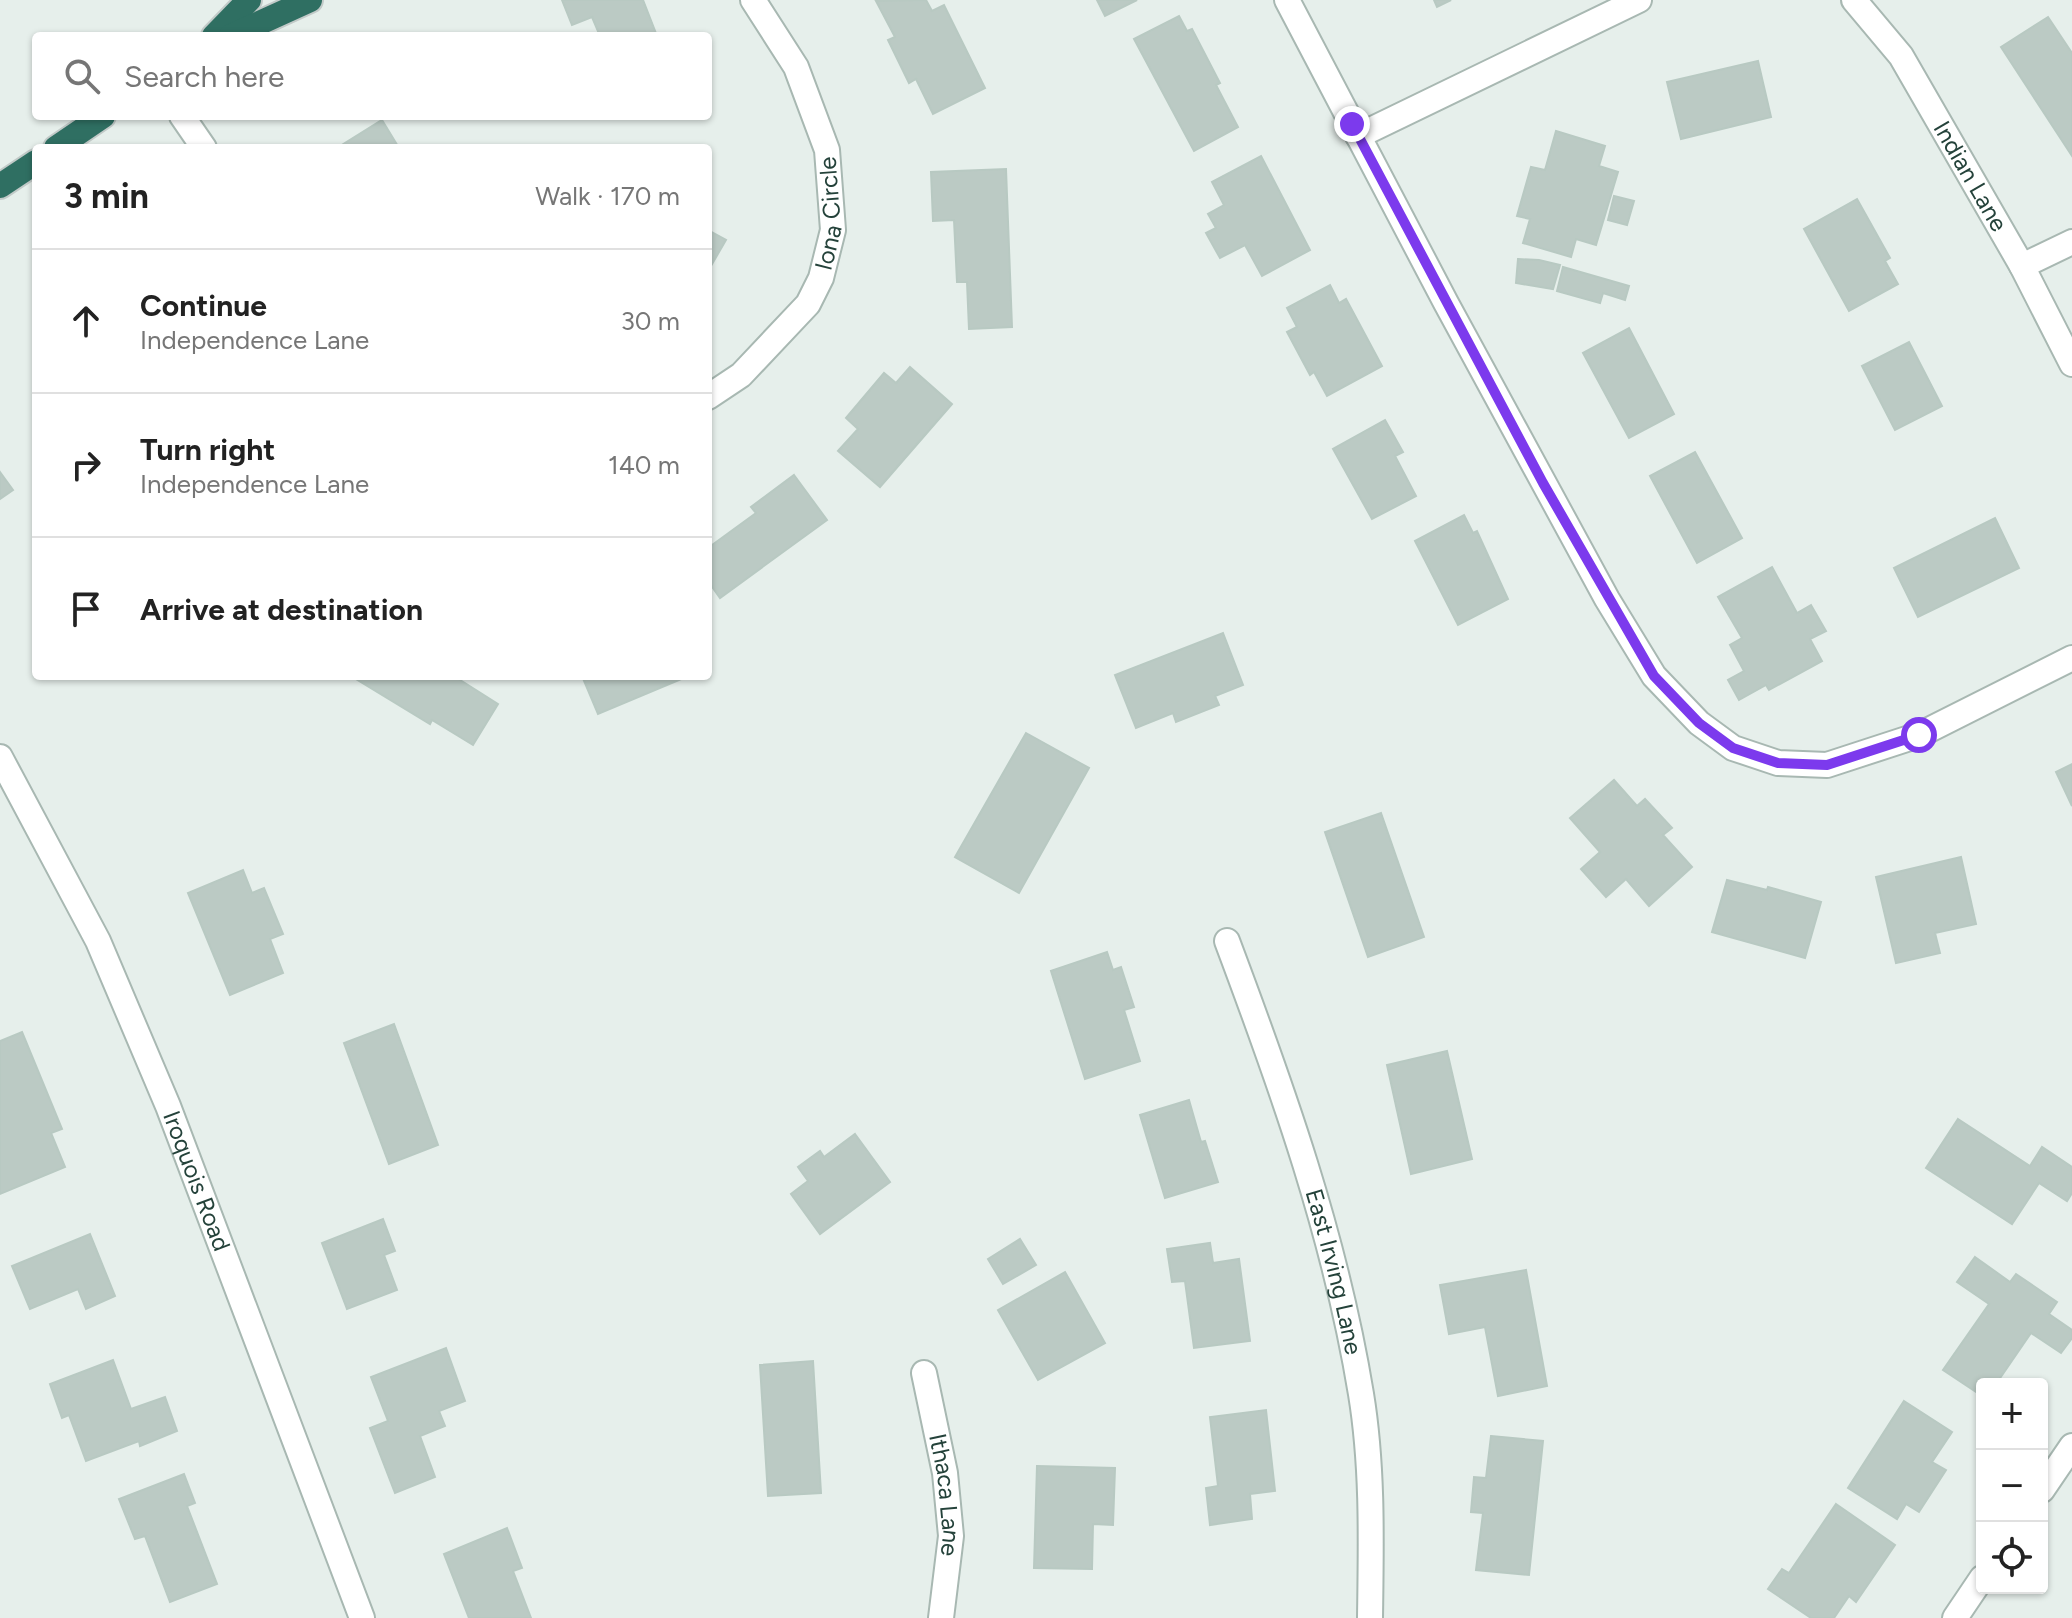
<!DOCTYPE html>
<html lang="en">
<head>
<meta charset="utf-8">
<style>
  :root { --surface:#fff; --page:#f6f6f6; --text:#222; --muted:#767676; --line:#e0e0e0 }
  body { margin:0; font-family:Figtree,sans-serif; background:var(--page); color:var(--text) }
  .controls { position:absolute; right:24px; bottom:24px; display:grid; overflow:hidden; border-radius:8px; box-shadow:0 2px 6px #0004 }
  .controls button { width:72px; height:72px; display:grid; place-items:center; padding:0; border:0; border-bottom:2px solid var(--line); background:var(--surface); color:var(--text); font:40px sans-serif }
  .stop { position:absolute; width:24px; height:24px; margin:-18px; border:6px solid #7c3aed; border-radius:50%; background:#fff }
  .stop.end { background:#7c3aed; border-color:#fff; box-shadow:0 2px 8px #0008 }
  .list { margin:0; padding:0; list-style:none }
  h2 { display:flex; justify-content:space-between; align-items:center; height:104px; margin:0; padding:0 32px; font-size:34px }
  h2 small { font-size:26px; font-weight:400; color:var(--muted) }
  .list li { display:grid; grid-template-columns:52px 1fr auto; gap:24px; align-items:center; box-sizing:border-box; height:144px; padding:0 32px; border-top:2px solid var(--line) }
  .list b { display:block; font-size:30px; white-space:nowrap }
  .list p { margin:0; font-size:26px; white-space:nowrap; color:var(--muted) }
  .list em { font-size:26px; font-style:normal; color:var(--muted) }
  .icon { flex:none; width:44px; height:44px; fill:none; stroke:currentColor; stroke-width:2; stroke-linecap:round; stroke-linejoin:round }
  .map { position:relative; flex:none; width:2072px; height:1618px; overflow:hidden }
  .search { position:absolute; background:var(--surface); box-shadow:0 2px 6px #0004; left:32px; top:32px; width:680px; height:88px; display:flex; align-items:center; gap:20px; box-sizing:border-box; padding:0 28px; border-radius:8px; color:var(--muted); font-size:30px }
  .panel { position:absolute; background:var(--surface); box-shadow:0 2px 6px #0004; left:32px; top:144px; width:680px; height:536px; border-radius:8px }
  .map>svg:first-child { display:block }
  .building { fill:#bbcac4; stroke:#b8c9c2; stroke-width:2 }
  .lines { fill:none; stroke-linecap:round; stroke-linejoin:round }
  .minor-casing { stroke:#a8b8b2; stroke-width:28 }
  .highway-casing { stroke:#c2cac8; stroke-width:28 }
  .minor { stroke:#fff; stroke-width:24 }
  .highway { stroke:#2f6f62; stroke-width:24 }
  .route { stroke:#7c3aed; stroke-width:10 }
  .labels { text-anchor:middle; stroke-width:7; stroke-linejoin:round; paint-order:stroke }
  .street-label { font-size:24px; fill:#24423a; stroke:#f7fbf9 }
</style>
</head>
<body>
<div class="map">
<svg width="2072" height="1618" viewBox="0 0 2072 1618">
  <rect width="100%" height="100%" fill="#e6efeb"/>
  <!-- building -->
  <g class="building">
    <path d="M562,0H643L657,36H600L592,17L572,25Z"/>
    <path d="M926,0L932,11L944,5L985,88L933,114L916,79L909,83L888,40L895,37L876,1Z"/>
    <path d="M1097,0H1137L1105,16Z"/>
    <path d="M1434,0H1451L1437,7Z"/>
    <path d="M1179,16L1187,31L1192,29L1220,83L1216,85L1238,127L1194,151L1134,39Z"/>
    <path d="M2048,17L2072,53V156L2001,47Z"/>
    <path d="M1758,61L1771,117L1681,139L1667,82Z"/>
    <path d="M382,120L399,148H337Z"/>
    <path d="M1556,131L1605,146L1599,166L1618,172L1596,245L1576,239L1571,257L1523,243L1530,219L1517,216L1531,167L1545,170Z"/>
    <path d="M1261,156L1310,250L1262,276L1245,245L1220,258L1206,233L1216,228L1208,214L1224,205L1212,182Z"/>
    <path d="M1006,169L1012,327L969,329L967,282H957L954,220L933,221L931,172Z"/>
    <path d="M1614,196L1634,201L1627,225L1608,220Z"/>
    <path d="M1857,199L1890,258L1885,261L1898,284L1849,311L1804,229Z"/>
    <path d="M708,230L726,240L708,271Z"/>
    <path d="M1518,259L1539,260L1560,265L1553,289L1516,283Z"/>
    <path d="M1563,267L1629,286L1625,300L1603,293L1600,303L1557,291Z"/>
    <path d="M1330,285L1339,303L1346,299L1382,366L1327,396L1314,372L1310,375L1287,332L1297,327L1287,308Z"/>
    <path d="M1629,328L1674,414L1629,438L1583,353Z"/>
    <path d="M1909,342L1942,406L1895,430L1862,366Z"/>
    <path d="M910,367L952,404L880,487L838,451L858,429L846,418L884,373L896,383Z"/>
    <path d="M1385,420L1403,452L1395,456L1416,496L1372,519L1333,449Z"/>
    <path d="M1695,452L1742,538L1697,563L1650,476Z"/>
    <path d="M0,472L13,490L0,499Z"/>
    <path d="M794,475L827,520L720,598L708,581V548L756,513L751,507Z"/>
    <path d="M1464,515L1473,533L1477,531L1508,599L1458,625L1415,541Z"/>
    <path d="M1995,518L2019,568L1918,617L1894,568Z"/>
    <path d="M1772,567L1797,613L1811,605L1826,631L1810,639L1822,661L1769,690L1766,685L1739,700L1728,680L1744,671L1730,645L1742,638L1718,597Z"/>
    <path d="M1223,633L1243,685L1215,696L1219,705L1176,722L1173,713L1136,728L1115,675Z"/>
    <path d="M351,676H458L457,678L498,704L473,745L432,720L430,724Z"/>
    <path d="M582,676H686V677L598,714Z"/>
    <path d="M1026,733L1089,768L1019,893L955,857Z"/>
    <path d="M2072,764V806L2056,772Z"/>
    <path d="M1614,780L1637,806L1645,799L1672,828L1663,835L1692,867L1649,906L1626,879L1606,897L1581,869L1600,852L1570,818Z"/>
    <path d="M1381,813L1424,937L1368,957L1325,832Z"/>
    <path d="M1961,857L1976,924L1935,933L1940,953L1896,963L1876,877Z"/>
    <path d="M243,870L252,893L264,888L283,934L270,939L283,973L230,995L188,893Z"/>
    <path d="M1727,880L1767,890L1768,887L1821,902L1805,958L1712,932Z"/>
    <path d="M1107,952L1113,970L1121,967L1134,1007L1124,1010L1140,1061L1085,1079L1051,971Z"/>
    <path d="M394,1024L438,1145L389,1164L344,1043Z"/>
    <path d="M22,1032L62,1129L51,1133L65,1167L0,1194V1041Z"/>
    <path d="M1447,1051L1472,1159L1411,1174L1387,1065Z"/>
    <path d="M1189,1100L1201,1142L1205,1141L1218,1182L1165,1198L1140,1115Z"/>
    <path d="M1958,1119L2030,1166L2042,1147L2072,1167V1193L2067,1201L2039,1183L2012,1224L1926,1168Z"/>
    <path d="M855,1134L890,1182L820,1234L791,1194L808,1181L798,1167L820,1151L824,1157Z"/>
    <path d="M383,1219L395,1251L384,1255L397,1290L347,1309L322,1243Z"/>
    <path d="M90,1234L115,1296L86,1309L78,1289L30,1309L12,1266Z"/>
    <path d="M1020,1239L1036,1265L1003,1284L988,1259Z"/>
    <path d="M1210,1243L1213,1263L1239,1259L1250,1341L1194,1348L1185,1281L1172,1282L1167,1249Z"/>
    <path d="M1975,1257L2010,1282L2016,1274L2057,1302L2049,1314L2072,1330V1338L2061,1353L2031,1333L1996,1384H1982V1396L1943,1370L1989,1304L1957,1282Z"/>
    <path d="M1526,1270L1547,1386L1498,1396L1485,1327L1449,1334L1440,1285Z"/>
    <path d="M1065,1272L1105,1343L1038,1380L998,1310Z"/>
    <path d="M446,1348L465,1401L439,1411L445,1426L420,1436L435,1477L395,1493L370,1428L388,1421L371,1377Z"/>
    <path d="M113,1360L131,1409L165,1397L177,1431L140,1446L139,1441L86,1461L69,1415L62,1418L50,1384Z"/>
    <path d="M813,1361L821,1493L768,1496L760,1365Z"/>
    <path d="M1904,1401L1952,1432L1932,1462L1946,1470L1919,1512L1906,1504L1897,1519L1848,1488Z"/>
    <path d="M1266,1410L1275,1491L1250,1494L1252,1519L1210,1525L1206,1488L1218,1486L1210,1417Z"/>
    <path d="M1491,1436L1543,1441L1529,1575L1476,1570L1483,1513L1471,1512L1474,1477L1486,1478Z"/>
    <path d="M1037,1466L1115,1468L1113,1525L1093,1524L1092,1569L1034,1568Z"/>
    <path d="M184,1474L195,1503L187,1506L217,1584L170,1602L145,1536L135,1539L119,1499Z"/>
    <path d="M1836,1504L1895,1545L1856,1602L1849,1596L1834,1618H1811L1768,1589L1782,1569L1789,1573Z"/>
    <path d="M507,1528L522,1568L513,1571L531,1618H469L444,1554Z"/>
  </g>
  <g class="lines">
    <defs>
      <g id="minor">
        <path d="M1287,0L1446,303L1607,599L1654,676L1699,723L1733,748L1778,763L1827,765L1919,735L2072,658"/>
        <path id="s1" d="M1854,0L1901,56L2022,266L2072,364"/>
        <path d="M182,116L204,148"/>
        <path d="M1358,136L1639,0"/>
        <path d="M2022,266L2072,242"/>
        <path id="s2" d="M708,397L741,375L808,304L821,278L833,230L827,150L796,67L753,0"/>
        <path id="s3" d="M0,757L98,941L168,1106L362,1618"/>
        <path id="s4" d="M1227,941C1283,1090 1335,1236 1361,1394C1373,1467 1371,1544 1370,1618"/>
        <path id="s5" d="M924,1373L945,1473L951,1536L941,1618"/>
        <path d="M2042,1490L2072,1446"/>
        <path d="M1955,1618L1982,1578"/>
      </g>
      <g id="highway">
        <path d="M214,36L249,0"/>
        <path d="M231,36L310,0"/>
        <path d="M56,148L103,116"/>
        <path d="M0,186L36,162"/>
      </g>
    </defs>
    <!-- minor casing -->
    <use href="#minor" class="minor-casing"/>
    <!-- highway casing -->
    <use href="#highway" class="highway-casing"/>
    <!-- minor -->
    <use href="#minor" class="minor"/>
    <!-- highway -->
    <use href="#highway" class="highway"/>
  </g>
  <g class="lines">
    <!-- route -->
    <path class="route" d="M1352,124L1543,483L1654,676L1699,723L1733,748L1778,763L1827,765L1919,735"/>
  </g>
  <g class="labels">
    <!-- street labels -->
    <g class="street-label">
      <text dy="8" stroke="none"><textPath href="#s1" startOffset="212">Indian Lane</textPath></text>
      <text dy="8" stroke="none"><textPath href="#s2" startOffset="232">Iona Circle</textPath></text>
      <text dy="8" stroke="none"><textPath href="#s3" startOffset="468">Iroquois Road</textPath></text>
      <text dy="8" stroke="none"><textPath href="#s4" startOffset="348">East Irving Lane</textPath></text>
      <text dy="8" stroke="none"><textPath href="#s5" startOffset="124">Ithaca Lane</textPath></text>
    </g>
  </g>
</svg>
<div class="controls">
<button>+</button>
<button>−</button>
<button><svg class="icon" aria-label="locate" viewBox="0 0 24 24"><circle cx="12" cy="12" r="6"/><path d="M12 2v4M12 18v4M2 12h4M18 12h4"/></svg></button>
</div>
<div class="stop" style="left:1919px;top:735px"></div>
<div class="stop end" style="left:1352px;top:124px"></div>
<div class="search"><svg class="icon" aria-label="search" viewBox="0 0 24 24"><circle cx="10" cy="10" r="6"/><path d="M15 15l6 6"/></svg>Search here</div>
<section class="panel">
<h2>3 min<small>Walk · 170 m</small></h2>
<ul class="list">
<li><svg class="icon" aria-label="ahead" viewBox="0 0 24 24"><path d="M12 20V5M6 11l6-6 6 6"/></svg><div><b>Continue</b><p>Independence Lane</p></div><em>30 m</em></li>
<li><svg class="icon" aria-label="right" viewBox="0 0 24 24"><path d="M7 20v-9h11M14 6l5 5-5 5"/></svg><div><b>Turn right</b><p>Independence Lane</p></div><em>140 m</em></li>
<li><svg class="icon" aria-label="arrive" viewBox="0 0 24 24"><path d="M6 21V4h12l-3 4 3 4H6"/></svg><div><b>Arrive at destination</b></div></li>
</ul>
</section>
</div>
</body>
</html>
